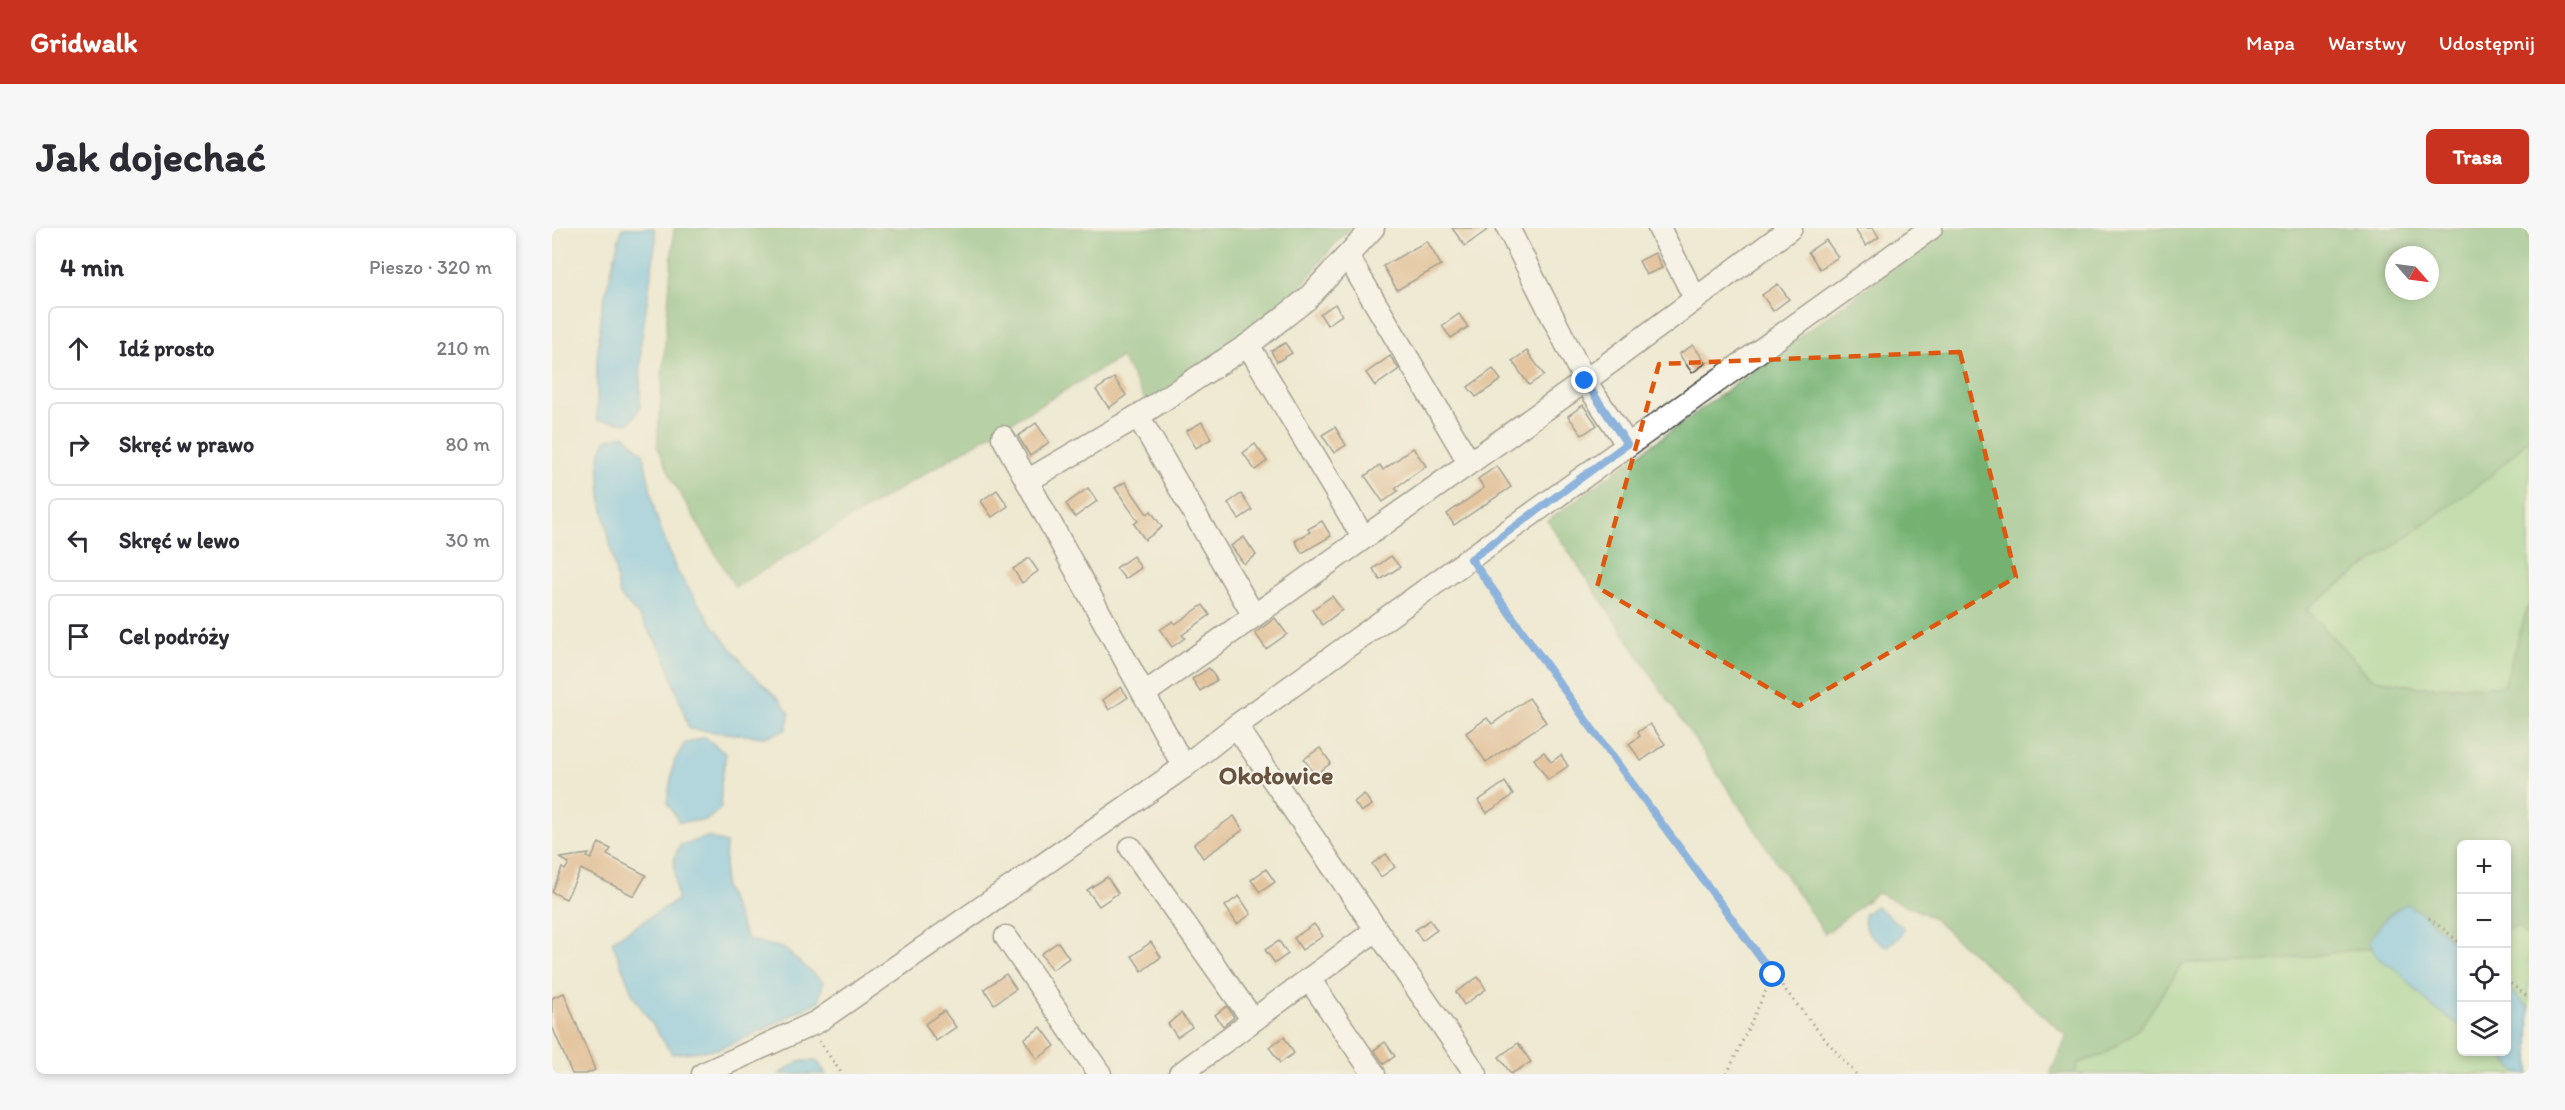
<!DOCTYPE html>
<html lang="pl">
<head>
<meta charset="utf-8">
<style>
  :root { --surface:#fff; --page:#f7f7f7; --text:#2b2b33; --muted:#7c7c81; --line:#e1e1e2; --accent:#c8321e }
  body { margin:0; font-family:Itim,sans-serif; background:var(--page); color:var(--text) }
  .controls { position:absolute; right:18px; bottom:18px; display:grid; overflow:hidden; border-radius:9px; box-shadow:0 3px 9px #0003 }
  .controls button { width:54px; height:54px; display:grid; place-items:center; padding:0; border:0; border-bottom:2px solid var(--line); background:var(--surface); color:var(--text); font:30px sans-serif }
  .compass { position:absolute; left:1833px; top:18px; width:54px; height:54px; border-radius:50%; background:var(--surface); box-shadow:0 3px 9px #0003; rotate:118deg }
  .stop { position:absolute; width:18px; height:18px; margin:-14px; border:4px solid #1a73e8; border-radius:50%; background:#fff }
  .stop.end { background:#1a73e8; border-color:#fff; box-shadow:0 2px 6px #0008 }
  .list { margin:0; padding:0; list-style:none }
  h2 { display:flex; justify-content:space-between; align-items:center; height:78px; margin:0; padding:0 24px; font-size:26px }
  h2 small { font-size:20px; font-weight:400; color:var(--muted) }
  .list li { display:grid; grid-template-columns:39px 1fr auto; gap:18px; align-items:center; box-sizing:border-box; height:84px; margin:0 12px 12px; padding:0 12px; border:2px solid var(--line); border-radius:9px }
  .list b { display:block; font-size:22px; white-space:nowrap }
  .list em { font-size:20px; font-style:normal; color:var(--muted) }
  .icon { flex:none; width:33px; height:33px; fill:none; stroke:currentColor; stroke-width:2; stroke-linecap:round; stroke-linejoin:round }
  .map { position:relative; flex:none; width:1977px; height:846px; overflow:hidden; border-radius:9px }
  header { display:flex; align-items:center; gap:36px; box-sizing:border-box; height:84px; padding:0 30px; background:var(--accent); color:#fff }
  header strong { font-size:28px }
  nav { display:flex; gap:33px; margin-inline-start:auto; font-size:21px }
  .intro { display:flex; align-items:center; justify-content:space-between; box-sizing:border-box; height:144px; padding:0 36px }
  h1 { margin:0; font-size:42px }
  .button { padding:15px 27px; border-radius:9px; background:var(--accent); color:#fff; font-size:21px; font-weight:700 }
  main { display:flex; gap:36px; padding:0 36px }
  aside { flex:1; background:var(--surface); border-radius:9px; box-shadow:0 3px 9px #0003 }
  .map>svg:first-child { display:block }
  .green { fill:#92cf85; stroke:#5e7d58; stroke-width:1.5 }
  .forest { fill:#75b272; stroke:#506e4e; stroke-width:1.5; fill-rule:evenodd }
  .water { fill:#69bee6; stroke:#4a7488; stroke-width:1.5 }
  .building { fill:#d79a64 }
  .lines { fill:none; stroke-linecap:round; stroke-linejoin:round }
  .minor-casing { stroke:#484844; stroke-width:25 }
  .path { stroke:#484844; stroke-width:3; stroke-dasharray:1.5 4.5; stroke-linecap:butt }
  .minor { stroke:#fff; stroke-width:22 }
  .route { stroke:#1a73e8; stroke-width:8 }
  .marked { fill:none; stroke:#df570e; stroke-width:4.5; stroke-dasharray:12 8; stroke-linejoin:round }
  .labels { text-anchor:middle; stroke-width:4.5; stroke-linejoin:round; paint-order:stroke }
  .quarter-label { font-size:26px; font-weight:bold; fill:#67523f; stroke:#f7f3e8 }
</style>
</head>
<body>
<header>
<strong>Gridwalk</strong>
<nav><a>Mapa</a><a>Warstwy</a><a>Udostępnij</a></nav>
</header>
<div class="intro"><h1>Jak dojechać</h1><a class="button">Trasa</a></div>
<main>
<aside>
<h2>4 min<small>Pieszo · 320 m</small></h2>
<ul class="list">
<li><svg class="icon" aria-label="ahead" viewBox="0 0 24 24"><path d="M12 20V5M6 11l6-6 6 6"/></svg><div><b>Idź prosto</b></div><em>210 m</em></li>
<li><svg class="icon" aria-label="right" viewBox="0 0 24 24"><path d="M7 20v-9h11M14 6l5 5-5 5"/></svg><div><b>Skręć w prawo</b></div><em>80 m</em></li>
<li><svg class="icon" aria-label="left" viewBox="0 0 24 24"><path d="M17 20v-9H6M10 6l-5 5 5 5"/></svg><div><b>Skręć w lewo</b></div><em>30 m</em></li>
<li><svg class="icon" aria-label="arrive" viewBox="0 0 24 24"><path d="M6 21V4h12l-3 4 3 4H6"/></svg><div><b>Cel podróży</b></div></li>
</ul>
</aside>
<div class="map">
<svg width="1977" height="846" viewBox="0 0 1977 846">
  <rect width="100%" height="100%" fill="#f7f3e8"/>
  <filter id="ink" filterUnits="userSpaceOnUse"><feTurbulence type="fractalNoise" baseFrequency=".0167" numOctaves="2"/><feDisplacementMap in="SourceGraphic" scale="12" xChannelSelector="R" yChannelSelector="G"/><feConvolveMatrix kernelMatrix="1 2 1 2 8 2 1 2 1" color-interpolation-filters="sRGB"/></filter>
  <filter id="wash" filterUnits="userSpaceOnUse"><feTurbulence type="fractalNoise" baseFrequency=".008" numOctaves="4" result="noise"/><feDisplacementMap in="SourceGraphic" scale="24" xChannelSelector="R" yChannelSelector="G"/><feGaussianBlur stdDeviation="1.35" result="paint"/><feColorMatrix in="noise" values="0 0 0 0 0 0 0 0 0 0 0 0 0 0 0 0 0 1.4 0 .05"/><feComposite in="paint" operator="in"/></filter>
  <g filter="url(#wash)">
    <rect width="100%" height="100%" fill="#efe9d2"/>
    <!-- green -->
    <g class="green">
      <path d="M1977,211V374L1953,458L1866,459L1819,450L1754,381L1936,250Z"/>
      <path d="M1967,699L1977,711V846H1523L1526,835L1551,827L1587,801L1631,735L1715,734L1909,707L1910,824H1954L1955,701Z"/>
    </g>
    <!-- forest -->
    <g class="forest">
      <path d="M122,0H798C772,26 754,55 729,81L595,175L569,129L183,359L122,255L105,218Z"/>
      <path d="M1396,0H1977V211L1936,250L1754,381L1819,450L1866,459L1952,458L1977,374V711L1967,699L1955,701L1954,616H1910L1909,707L1715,734L1631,735L1587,801L1551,827L1526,835L1523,846H1498L1515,808L1378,688L1325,665L1273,706L996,293ZM1842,27H1878V63H1842Z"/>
    </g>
    <!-- water -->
    <g class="water">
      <path d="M70,0H102L104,12L89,115L88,180L78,195L45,192V130L50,80Z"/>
      <path d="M72,207L91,225L104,288L124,342L161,397L198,444L228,472L238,486L234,502L213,509L137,501L113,428L89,390L68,368L49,269L47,228L54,212Z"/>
      <path d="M153,509L174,526L169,556V580L155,592L127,594L115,574L122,534L132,516Z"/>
      <path d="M155,609L174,615L172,658L195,711L231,720L271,754L267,773L209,803L166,821L120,826L81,767L60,713L125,672L122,631L128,617Z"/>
      <path d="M1854,676L1868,684L1909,721V798L1879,778L1844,741L1824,729L1818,714C1826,696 1837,685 1854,676Z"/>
      <path d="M1324,678L1351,699L1350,707L1334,719C1321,711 1311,704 1312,687Z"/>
      <path d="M1955,760L1977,780V846H1967L1946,824H1954Z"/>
      <path d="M247,833H265L274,846H227Z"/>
    </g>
    <g id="blocks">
      <!-- building -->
      <g class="building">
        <path d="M900,0H938L913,18Z"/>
        <path d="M1302,0H1321L1327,9L1314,18Z"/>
        <path d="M1274,12L1286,29L1268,41L1256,24Z"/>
        <path d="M875,13L889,37L845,62L831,38Z"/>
        <path d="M1103,25L1110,40L1094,47L1087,33Z"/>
        <path d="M1226,56L1237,71L1221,83L1210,67Z"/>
        <path d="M783,76L790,87L775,97L768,86Z"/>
        <path d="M907,86L916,99L899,110L890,98Z"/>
        <path d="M733,115L740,125L725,134L719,123Z"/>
        <path d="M1141,117L1154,135L1140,145L1127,126Z"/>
        <path d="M975,123L992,147L977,157L960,133Z"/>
        <path d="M838,128L847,141L823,158L814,145Z"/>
        <path d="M941,141L949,152L924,169L916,159Z"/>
        <path d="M562,150L574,167L557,180L544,162Z"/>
        <path d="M1031,177L1045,197L1030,207L1016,188Z"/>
        <path d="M650,194L659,211L644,220L634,203Z"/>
        <path d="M484,195L497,214L478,228L466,208Z"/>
        <path d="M783,199L794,217L782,225L770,207Z"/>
        <path d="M703,216L715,233L703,242L691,225Z"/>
        <path d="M861,220L874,238L843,260L846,263L831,274L813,248L828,237L831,242Z"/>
        <path d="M945,238L959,259L902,297L895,286L932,260L926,251Z"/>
        <path d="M573,254L595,286L599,283L610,299L593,312L582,296L586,293L563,260Z"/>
        <path d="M536,260L545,273L523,289L514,276Z"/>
        <path d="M445,262L456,278L440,289L429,273Z"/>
        <path d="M689,266L700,282L687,291L676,275Z"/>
        <path d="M770,293L779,308L750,325L743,313L758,304L756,301Z"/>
        <path d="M692,309L704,327L692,336L679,318Z"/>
        <path d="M581,328L589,340L573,351L564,340Z"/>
        <path d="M839,328L848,339L828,352L821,341Z"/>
        <path d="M477,330L486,343L470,355L461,341Z"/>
        <path d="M780,368L790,382L770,397L760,382Z"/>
        <path d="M651,377L658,387L630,407L633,410L620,419L608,402L621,393L623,396Z"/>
        <path d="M723,390L735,406L714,421L703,405Z"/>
        <path d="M657,440L665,452L648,463L640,451Z"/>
        <path d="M569,459L576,469L557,482L551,472Z"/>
        <path d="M977,470L994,494L934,534L914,505L935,490L940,496Z"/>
        <path d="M1098,496L1113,516L1089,533L1077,516L1088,508L1086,504Z"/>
        <path d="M768,520L779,535L763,547L752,531Z"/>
        <path d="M992,524L999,534L1009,527L1016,538L996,552L982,531Z"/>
        <path d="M953,554L961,567L935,585L926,573Z"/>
        <path d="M812,566L820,577L809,584L802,574Z"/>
        <path d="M682,588L691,602L651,630L642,616Z"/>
        <path d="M47,615L59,621L55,627L94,647L82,668L29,641L14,671L0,664L10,640L13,642L17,635L8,630L37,626L35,629L39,631Z"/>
        <path d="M834,626L843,639L829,649L820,636Z"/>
        <path d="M714,641L723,654L708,664L699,652Z"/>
        <path d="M555,649L566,665L547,678L535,662Z"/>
        <path d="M687,668L699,686L685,696L673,678Z"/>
        <path d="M878,692L885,702L870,713L863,702Z"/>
        <path d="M762,696L771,708L750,722L742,710Z"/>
        <path d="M727,713L736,726L723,735L713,722Z"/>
        <path d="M506,714L517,730L500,742L489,726Z"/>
        <path d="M599,714L609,729L590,743L580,728Z"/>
        <path d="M454,746L464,761L442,776L432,761Z"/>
        <path d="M926,749L934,761L912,777L904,764Z"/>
        <path d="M12,765L43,842L34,846H20L0,798V770Z"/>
        <path d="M675,778L682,789L671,798L663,787Z"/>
        <path d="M392,783L404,799L384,813L373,796Z"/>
        <path d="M629,785L640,799L625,809L616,796Z"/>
        <path d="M489,799L503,818L485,831L472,811Z"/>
        <path d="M732,809L742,825L728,835L717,819Z"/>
        <path d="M833,814L843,828L832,836L822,822Z"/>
        <path d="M966,815L979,834L959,846L947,829Z"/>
      </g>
    </g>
  </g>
  <g filter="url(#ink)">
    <use href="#blocks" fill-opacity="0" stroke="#484844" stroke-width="1.5"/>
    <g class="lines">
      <defs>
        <g id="minor">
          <path d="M956,0L1033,153L1075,216"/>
          <path d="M1107,0L1143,70"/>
          <path d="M796,29L917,234"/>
          <path d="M696,117L811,309"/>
          <path d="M586,188L696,117L755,71L821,0"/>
          <path d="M451,209L632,539"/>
          <path d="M475,253L586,188L702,388"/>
          <path d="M592,466L1033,153L1239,0"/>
          <path d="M684,498L924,846"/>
          <path d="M579,620L701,792"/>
          <path d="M454,709L548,846"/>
          <path d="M757,751L822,846"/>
          <path d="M151,846L265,794L632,539L684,498L1379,0"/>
          <path d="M628,846L824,702"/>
        </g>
      </defs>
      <!-- minor casing -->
      <use href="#minor" class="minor-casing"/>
      <!-- path -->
      <g class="path">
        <path d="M929,346C1001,446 1073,546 1146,645C1197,714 1246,783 1304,846"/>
        <path d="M1877,690L1910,716"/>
        <path d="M1954,752L1977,770"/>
        <path d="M267,813L290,846"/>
        <path d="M1175,846L1221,747"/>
      </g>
      <!-- minor -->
      <use href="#minor" class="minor"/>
    </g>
  </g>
  <g class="lines" filter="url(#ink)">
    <!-- route -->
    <path class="route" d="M1033,153L1075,216L919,331L1038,498L1221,747"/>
  </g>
  <!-- marked area -->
  <path d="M0 0H1977V846H0ZM1408,124L1464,349L1247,478L1045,359L1107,136Z" fill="#efe9d2" fill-opacity=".55" fill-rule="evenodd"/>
  <path class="marked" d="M1408,124L1464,349L1247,478L1045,359L1107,136Z"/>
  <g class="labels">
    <!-- quarter labels -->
    <g class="quarter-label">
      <text x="724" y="556">Okołowice</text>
    </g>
  </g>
</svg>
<div class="controls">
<button>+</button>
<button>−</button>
<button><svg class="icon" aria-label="locate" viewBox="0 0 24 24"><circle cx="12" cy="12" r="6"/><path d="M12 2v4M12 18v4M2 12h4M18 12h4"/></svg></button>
<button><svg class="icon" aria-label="layers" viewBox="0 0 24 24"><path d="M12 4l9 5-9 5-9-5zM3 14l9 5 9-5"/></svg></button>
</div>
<svg class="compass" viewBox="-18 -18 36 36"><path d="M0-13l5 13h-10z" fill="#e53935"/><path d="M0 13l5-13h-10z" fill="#7c7c81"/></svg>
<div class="stop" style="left:1221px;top:747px"></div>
<div class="stop end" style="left:1033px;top:153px"></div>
</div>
</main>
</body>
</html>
